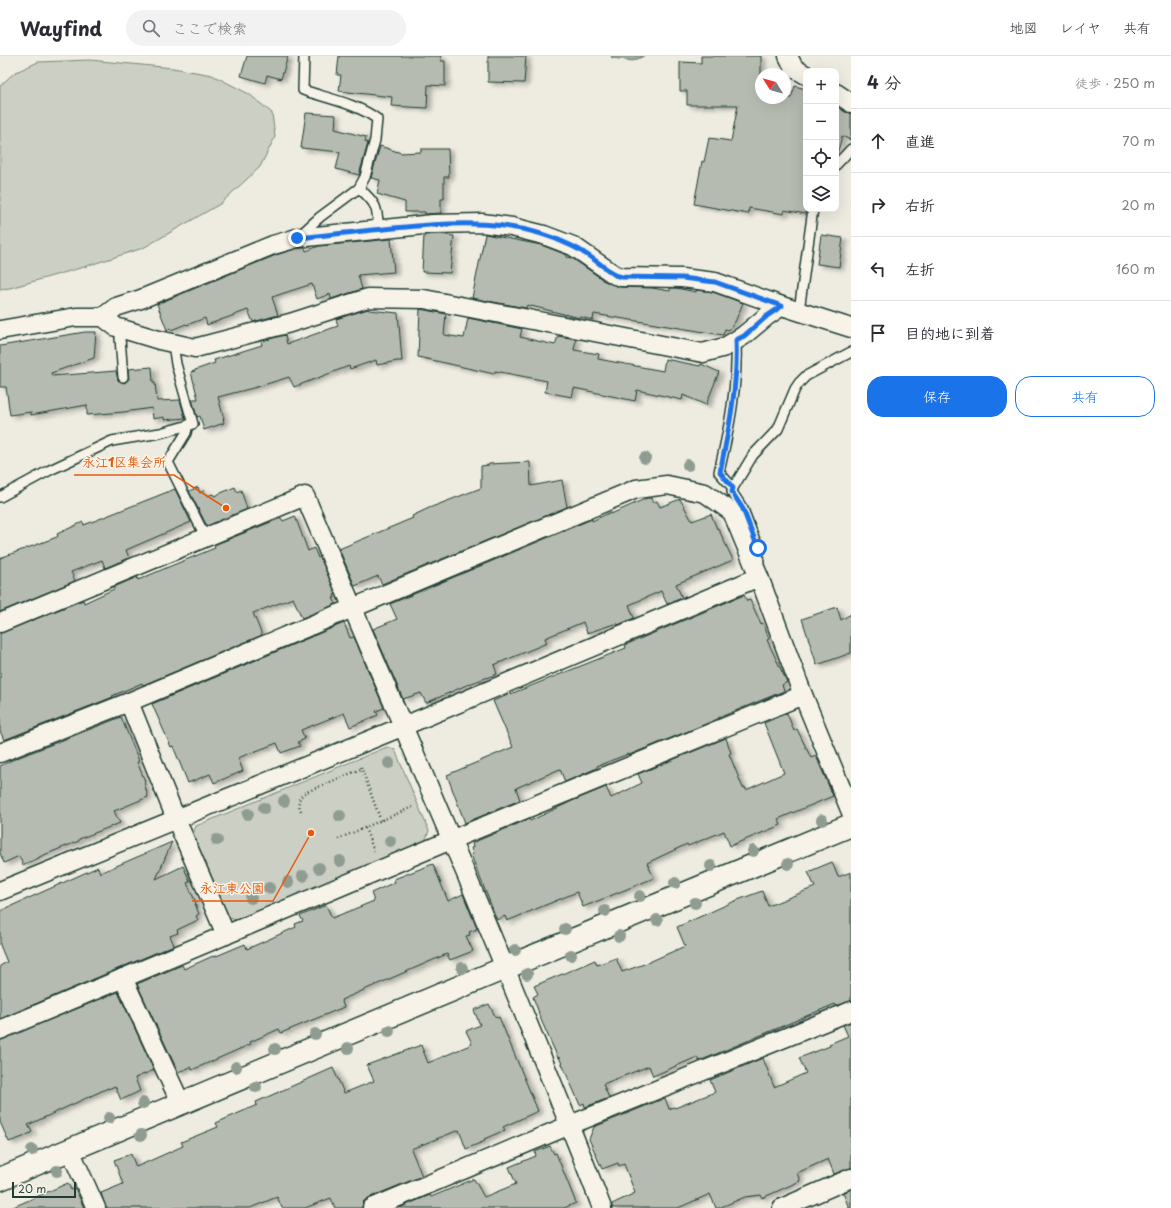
<!DOCTYPE html>
<html lang="ja">
<head>
<meta charset="utf-8">
<style>
  :root { --surface:#fff; --page:#f2f2f3; --text:#2b2b33; --muted:#7c7c81; --line:#e1e1e2; --accent:#1a73e8 }
  body { margin:0; font-family:"Playpen Sans","Klee One",sans-serif; background:var(--page); color:var(--text) }
  .controls { position:absolute; right:12px; top:12px; display:grid; overflow:hidden; border-radius:8px; box-shadow:0 4px 16px #0002 }
  .controls button { width:36px; height:36px; display:grid; place-items:center; padding:0; border:0; border-bottom:1px solid var(--line); background:var(--surface); color:var(--text); font:20px sans-serif }
  .compass { position:absolute; left:755px; top:12px; width:36px; height:36px; border-radius:50%; background:var(--surface); box-shadow:0 4px 16px #0002; rotate:307deg }
  .scale { position:absolute; left:12px; bottom:10px; width:64px; box-sizing:border-box; padding-left:4px; border:2px solid #1f3d34; border-top:0; font-size:11px; line-height:14px; white-space:nowrap; color:#1f3d34; -webkit-text-stroke:3px #f7f3e8; paint-order:stroke }
  .stop { position:absolute; width:12px; height:12px; margin:-9px; border:3px solid #1a73e8; border-radius:50%; background:#fff }
  .stop.end { background:#1a73e8; border-color:#fff; box-shadow:0 1px 4px #0008 }
  .list { margin:0; padding:0; list-style:none }
  h2 { display:flex; justify-content:space-between; align-items:center; height:52px; margin:0; padding:0 16px; font-size:17px }
  h2 small { font-size:13px; font-weight:400; color:var(--muted) }
  .list li { display:grid; grid-template-columns:26px 1fr auto; gap:12px; align-items:center; box-sizing:border-box; height:64px; padding:0 16px; border-top:1px solid var(--line) }
  .list b { display:block; font-size:15px; white-space:nowrap }
  .list em { font-size:13px; font-style:normal; color:var(--muted) }
  .actions { display:flex; gap:8px; padding:12px 16px }
  .actions a { flex:1; padding:9px 0; border:1px solid var(--accent); border-radius:16px; text-align:center; font-size:14px; color:var(--accent) }
  .actions .main { background:var(--accent); color:#fff }
  .icon { flex:none; width:22px; height:22px; fill:none; stroke:currentColor; stroke-width:2; stroke-linecap:round; stroke-linejoin:round }
  .map { position:relative; flex:none; width:851px; height:1152px; overflow:hidden }
  header { display:flex; align-items:center; gap:24px; box-sizing:border-box; height:56px; padding:0 20px; background:var(--surface); border-bottom:1px solid var(--line) }
  header strong { font-size:19px }
  nav { display:flex; gap:22px; margin-inline-start:auto; font-size:14px }
  .search { width:280px; height:36px; background:var(--page); display:flex; align-items:center; gap:10px; box-sizing:border-box; padding:0 14px; border-radius:22px; color:var(--muted); font-size:15px }
  main { display:flex }
  aside { flex:1; background:var(--surface) }
  .map>svg:first-child { display:block }
  .green { fill:#cccfc4; stroke:#76867c }
  .water { fill:#9fa99f; stroke:#6c7e74 }
  .building { fill:#b5bbb0; stroke:#1f3d34; filter:url(#shadow) }
  .lines { fill:none; stroke-linecap:round; stroke-linejoin:round }
  .lane-casing { stroke:#1f3d34; stroke-width:12 }
  .street-casing { stroke:#1f3d34; stroke-width:21 }
  .secondary-casing { stroke:#1f3d34; stroke-width:25 }
  .path { stroke:#1f3d34; stroke-width:2.5; stroke-dasharray:1 3; stroke-linecap:butt }
  .lane { stroke:#f7f3e8; stroke-width:9 }
  .street { stroke:#f7f3e8; stroke-width:18 }
  .secondary { stroke:#f7f3e8; stroke-width:22 }
  .tree { fill:#8f9c92 }
  .route { stroke:#1a73e8; stroke-width:5 }
  .leader { fill:none; stroke:#e8590c; stroke-width:1.5 }
  .callout-dot { fill:#e8590c; stroke:#f7f3e8; stroke-width:1.5 }
  .callout-label { font-size:13px; text-anchor:middle; font-weight:bold; fill:#e8590c; stroke:#f7f3e8; stroke-width:3; stroke-linejoin:round; paint-order:stroke }
</style>
</head>
<body>
<header>
<strong>Wayfind</strong>
<div class="search"><svg class="icon" aria-label="search" viewBox="0 0 24 24"><circle cx="10" cy="10" r="6"/><path d="M15 15l6 6"/></svg>ここで検索</div>
<nav><a>地図</a><a>レイヤ</a><a>共有</a></nav>
</header>
<main>
<div class="map">
<svg width="851" height="1152" viewBox="0 0 851 1152">
  <defs>
    <filter id="shadow"><feDropShadow dx="4.5" dy="2.5" stdDeviation="2" flood-color="#0004"/></filter>
  </defs>
  <rect width="100%" height="100%" fill="#eeece1"/>
  <filter id="ink" filterUnits="userSpaceOnUse"><feTurbulence type="fractalNoise" baseFrequency=".025" numOctaves="2"/><feDisplacementMap in="SourceGraphic" scale="8" xChannelSelector="R" yChannelSelector="G"/><feConvolveMatrix kernelMatrix="1 2 1 2 8 2 1 2 1" color-interpolation-filters="sRGB"/></filter>
  <g filter="url(#ink)">
    <!-- green -->
    <g class="green">
      <path d="M90,4L173,12L212,19L249,38L272,57L275,81L260,111L220,148L143,192L84,211L10,232L0,233V30L14,17L38,6Z"/>
      <path d="M387,691L395,694L429,775L425,785L236,864L227,861L193,778L196,770Z"/>
    </g>
    <!-- water -->
    <path class="water" d="M611,0H644L633,5L612,2Z"/>
    <!-- building -->
    <g class="building">
      <path d="M247,0H288L281,23L267,19L265,27L241,20Z"/>
      <path d="M339,0H441V5H445V30L428,29L427,52L391,50L392,41L339,35L341,19H337Z"/>
      <path d="M488,0H526L524,27L488,26Z"/>
      <path d="M701,0H761V42H791L795,30L806,33V158L784,154V158L749,152L748,158L694,148L702,105L704,106L709,82L731,85L738,49H687V35H680V6L701,7Z"/>
      <path d="M836,50L845,56L851,57V84L842,80L837,99H836Z"/>
      <path d="M306,57L336,59L335,73L366,81L365,86L368,87L359,119L336,113L340,96L301,92Z"/>
      <path d="M380,90L401,97L421,96V93H448L449,121H444V143H441V157L425,158V156H405V146L377,138L380,124L371,122Z"/>
      <path d="M440,178L454,180L450,217L422,216L424,179Z"/>
      <path d="M485,178L541,189L567,199V201L572,202L602,223V224L619,231L652,232L670,235V232H676L696,236V234L713,236L743,247L735,266L729,274L725,273L723,279L594,258L593,264L580,261V262L527,249L526,252L472,242Z"/>
      <path d="M821,179L843,182L839,211L817,208Z"/>
      <path d="M391,183L394,216L358,219L362,233L331,243L330,238L317,243L312,228L272,241L278,259L253,266L248,254L207,269L205,262L187,269L186,268L171,274L170,272L167,274L157,248L276,199L299,192H305L306,195L319,190Z"/>
      <path d="M368,253L369,254L398,257L402,305H397L377,309L376,304L350,313L349,310L294,331L289,321L257,331L218,341L224,363L223,364L224,367L204,374L200,360L197,361L192,343H198L191,316L195,315V314L215,307L214,304L262,289L261,285L285,279L287,288L338,270L336,263Z"/>
      <path d="M420,253L446,258L444,279L464,282L468,262L522,273L520,281L555,289L558,280L576,283L574,294L599,298L598,303L663,315L665,303L700,310L701,308L719,316L706,349L683,339L682,344L637,334L635,345L574,332L572,341L545,336L547,325L495,315L494,318L418,301Z"/>
      <path d="M85,276H96L94,302L51,317L52,320L116,315L118,324L124,327L129,323L128,313L152,311L153,327H155L157,345L180,344L185,362L164,364V361L153,363L152,352L124,356L87,359V349L31,359V356L10,359L6,331H0V290Z"/>
      <path d="M530,406L531,430L562,424L567,451L382,528L378,520L355,530L339,493L413,462L412,460L429,452L481,432V410L489,409V408Z"/>
      <path d="M198,431L200,437L205,434L207,440L213,438L214,440L235,431L237,436L241,434L247,453L207,470L189,435Z"/>
      <path d="M175,433L191,466L126,494L129,502L105,512L102,504L71,516L75,525L0,556V502L57,481L58,480L57,478L83,466L84,469Z"/>
      <path d="M647,442H651L653,447L657,445L660,451L680,443L692,465L711,458L717,473L718,472L733,504L676,528L682,542L667,548L661,535L629,549L634,562L618,569L617,567L587,577L583,566L545,582L547,587L494,609L497,618L469,628L426,647L421,637L403,643L373,573L397,563L390,548L592,463V465L611,456V458Z"/>
      <path d="M295,460L308,495L314,492L318,502L320,501L336,538L334,539L335,542H333L336,548L302,562L293,542L253,557L262,579L143,629L142,627L112,640L113,641L4,684L0,675V577L83,544L84,547L114,533V531L137,521L138,524L166,512L215,492L214,489L276,464L281,462L283,465Z"/>
      <path d="M744,539L747,545L750,544L761,568L763,567L769,583L767,584L787,626L782,629L784,635L718,662V663L629,699L628,698L597,710V712L565,726L560,713L516,732L520,744L465,767L447,719L513,691L493,645L626,592L625,589Z"/>
      <path d="M837,551L841,564L851,558V597L817,609L802,563Z"/>
      <path d="M344,567L350,582L354,581L384,652L376,655L378,659L350,671L344,657L301,674L305,683L298,686L300,690L281,697L277,687L238,702L243,715L214,727L210,718L188,727L173,690L171,691L152,648Z"/>
      <path d="M787,657L794,675L797,673L811,702L816,700L833,740L778,763L781,769L730,790L724,775L688,790L687,788L647,807L654,822L583,851L577,836L507,865L505,860L497,864L471,799L473,798L471,792L473,791L472,787L529,763L530,765L572,745L606,731L611,742L642,727L638,718L726,682L731,697L729,698L743,732L745,731L746,734L784,717L764,667Z"/>
      <path d="M121,661L139,705L137,706L145,725L144,726L148,741L114,755L120,767L79,783V785L39,801V802L23,809L19,800L4,807L0,797V710L12,704Z"/>
      <path d="M172,786L156,823L183,810L190,825L187,827L196,847L195,848L199,858L196,860L198,864L177,874L178,877L170,880L174,889L0,963V910L7,906L0,889V855L98,811L100,817Z"/>
      <path d="M832,806L838,821L851,816V945L836,950L835,948L702,1004L699,1005L697,1001L653,1020L649,1010L603,1028L609,1042L585,1051L584,1047L580,1049L559,1001L558,1002L538,957H539L533,941L538,938L534,930L595,904L597,909L616,902L622,916L647,907L685,890L677,871L735,845L762,835L768,850L815,831L808,816Z"/>
      <path d="M433,808L448,845L463,838L477,873L469,876L470,879L466,880L473,895L450,904L447,898L341,944L344,951L281,977L279,973L250,986L251,988L192,1014L191,1011L178,1016L137,928L182,909L184,913L213,900L214,901L245,888L247,893L296,871L295,868L303,865L300,860L326,849L332,862L374,845L371,837L395,826L394,823Z"/>
      <path d="M118,936L154,1014L135,1022L140,1035L121,1044L115,1030L108,1033V1032L28,1069L32,1076L23,1081L9,1086L0,1066V984Z"/>
      <path d="M489,948L496,962L499,961L538,1055L503,1071L505,1074L484,1083L485,1085L466,1093L459,1074L411,1093L422,1120L368,1142L363,1146L362,1152H335L331,1142L305,1152H282L277,1141L250,1152H106L101,1137L123,1128L114,1104L131,1098L136,1111L183,1090L181,1086L218,1071L216,1067L257,1049L256,1046L333,1012L344,1037L374,1025L367,1009L421,989L428,1007L470,989L469,988L472,987L466,975L480,969L474,954Z"/>
      <path d="M851,966V1112L834,1118L828,1103L797,1117L800,1125L762,1142L761,1139L745,1141L719,1152H716L710,1138L678,1152H612V1148L635,1137L624,1108L619,1110L618,1107L602,1113L589,1083L594,1071L665,1042L669,1053L674,1051L675,1052L715,1036L710,1024L763,1002L774,1031L806,1017L799,1002L830,990L829,988L848,980L843,969Z"/>
      <path d="M550,1090L554,1098L556,1097L576,1147L564,1152H399L430,1139L431,1141L474,1123L484,1141L516,1128L509,1111L536,1100L535,1096Z"/>
      <path d="M68,1127L71,1134L75,1132L84,1152H11Z"/>
      <path d="M851,1133V1152H849L843,1137Z"/>
    </g>
    <g class="lines">
      <defs>
        <g id="lane">
          <path d="M836,109L851,93"/>
          <path d="M359,132C377,148 377,151 379,174"/>
          <path d="M300,179L320,161L359,132L365,121L375,84L377,63C358,48 326,42 303,34L304,0"/>
          <path d="M799,255L813,153"/>
          <path d="M122,273L120,282L123,321"/>
          <path d="M188,369L186,377L168,406L206,482"/>
          <path d="M733,432L719,416C729,373 738,329 736,284"/>
          <path d="M0,441L50,414L112,385L160,377L193,368L176,308L173,288"/>
          <path d="M759,508L758,492L743,453L732,436L733,432L753,399L778,373L795,333L799,327L806,320L851,296"/>
        </g>
        <g id="street">
          <path d="M788,0L794,12L806,19"/>
          <path d="M836,37L851,47"/>
          <path d="M103,261L116,251L141,243L273,189L297,182L433,168L482,167L512,171L544,179L573,190L615,219L622,221L682,222L715,226L782,250L851,272"/>
          <path d="M0,274L76,261H103L116,271L159,284L195,292L290,267L368,242L424,243L703,297L725,291L743,280L767,260L782,250"/>
          <path d="M0,567L305,440C359,566 413,692 466,818C512,929 559,1040 602,1152"/>
          <path d="M129,646L176,763L226,879"/>
          <path d="M0,697L129,646L636,433L667,429L705,437L732,456L759,521L803,639L851,756"/>
          <path d="M0,835L404,670L759,521"/>
          <path d="M123,922L181,1048"/>
          <path d="M0,974L465,778L803,639"/>
          <path d="M70,1094L96,1152"/>
          <path d="M372,1152L570,1069L851,955"/>
          <path d="M782,1152L851,1122"/>
        </g>
        <path id="secondary" d="M0,1123L505,912L851,769"/>
      </defs>
      <!-- lane casing -->
      <use href="#lane" class="lane-casing"/>
      <!-- street casing -->
      <use href="#street" class="street-casing"/>
      <!-- secondary casing -->
      <use href="#secondary" class="secondary-casing"/>
      <!-- path -->
      <g class="path">
        <path d="M361,711L381,765"/>
        <path d="M301,755C298,747 297,744 304,737L361,713"/>
        <path d="M365,772L374,795"/>
        <path d="M338,783L415,750"/>
      </g>
      <!-- lane -->
      <use href="#lane" class="lane"/>
      <!-- street -->
      <use href="#street" class="street"/>
      <!-- secondary -->
      <use href="#secondary" class="secondary"/>
    </g>
    <!-- trees -->
    <g class="tree">
      <circle cx="645" cy="402" r="6"/>
      <circle cx="688" cy="409" r="6"/>
      <circle cx="389" cy="707" r="6"/>
      <circle cx="284" cy="745" r="6"/>
      <circle cx="264" cy="752" r="6"/>
      <circle cx="248" cy="758" r="6"/>
      <circle cx="340" cy="760" r="6"/>
      <circle cx="822" cy="764" r="6"/>
      <circle cx="217" cy="784" r="6"/>
      <circle cx="390" cy="785" r="6"/>
      <circle cx="753" cy="795" r="6"/>
      <circle cx="340" cy="805" r="6"/>
      <circle cx="788" cy="808" r="6"/>
      <circle cx="711" cy="810" r="6"/>
      <circle cx="319" cy="812" r="6"/>
      <circle cx="303" cy="820" r="6"/>
      <circle cx="288" cy="826" r="6"/>
      <circle cx="675" cy="827" r="6"/>
      <circle cx="269" cy="832" r="6"/>
      <circle cx="640" cy="840" r="6"/>
      <circle cx="251" cy="842" r="6"/>
      <circle cx="695" cy="847" r="6"/>
      <circle cx="605" cy="855" r="6"/>
      <circle cx="657" cy="864" r="6"/>
      <circle cx="565" cy="873" r="6"/>
      <circle cx="619" cy="880" r="6"/>
      <circle cx="515" cy="894" r="6"/>
      <circle cx="571" cy="899" r="6"/>
      <circle cx="462" cy="912" r="6"/>
      <circle cx="527" cy="918" r="6"/>
      <circle cx="389" cy="975" r="6"/>
      <circle cx="315" cy="978" r="6"/>
      <circle cx="348" cy="992" r="6"/>
      <circle cx="275" cy="993" r="6"/>
      <circle cx="236" cy="1011" r="6"/>
      <circle cx="256" cy="1031" r="6"/>
      <circle cx="143" cy="1047" r="6"/>
      <circle cx="109" cy="1062" r="6"/>
      <circle cx="141" cy="1079" r="6"/>
      <circle cx="32" cy="1094" r="6"/>
      <circle cx="57" cy="1115" r="6"/>
    </g>
  </g>
  <g class="lines" filter="url(#ink)">
    <!-- route -->
    <path class="route" d="M297,182C329,179 361,175 394,172C453,166 517,162 572,190C587,197 601,209 615,219L622,221L682,222L715,226L782,250L767,260L744,280L736,284C738,329 729,373 720,416L733,432L732,436L743,453L758,492"/>
  </g>
  <!-- callouts -->
  <path class="leader" d="M226 452L174 419H74M311 777L273 845H192"/>
  <g class="callout-dot">
    <circle cx="226" cy="452" r="4"/>
    <circle cx="311" cy="777" r="4"/>
  </g>
  <g class="callout-label">
    <text x="124" y="411">永江1区集会所</text>
    <text x="232" y="837">永江東公園</text>
  </g>
</svg>
<div class="controls">
<button>+</button>
<button>−</button>
<button><svg class="icon" aria-label="locate" viewBox="0 0 24 24"><circle cx="12" cy="12" r="6"/><path d="M12 2v4M12 18v4M2 12h4M18 12h4"/></svg></button>
<button><svg class="icon" aria-label="layers" viewBox="0 0 24 24"><path d="M12 4l9 5-9 5-9-5zM3 14l9 5 9-5"/></svg></button>
</div>
<svg class="compass" viewBox="-18 -18 36 36"><path d="M0-13l5 13h-10z" fill="#e53935"/><path d="M0 13l5-13h-10z" fill="#7c7c81"/></svg>
<div class="scale">20 m</div>
<div class="stop" style="left:758px;top:492px"></div>
<div class="stop end" style="left:297px;top:182px"></div>
</div>
<aside>
<h2>4 分<small>徒歩 · 250 m</small></h2>
<ul class="list">
<li><svg class="icon" aria-label="ahead" viewBox="0 0 24 24"><path d="M12 20V5M6 11l6-6 6 6"/></svg><div><b>直進</b></div><em>70 m</em></li>
<li><svg class="icon" aria-label="right" viewBox="0 0 24 24"><path d="M7 20v-9h11M14 6l5 5-5 5"/></svg><div><b>右折</b></div><em>20 m</em></li>
<li><svg class="icon" aria-label="left" viewBox="0 0 24 24"><path d="M17 20v-9H6M10 6l-5 5 5 5"/></svg><div><b>左折</b></div><em>160 m</em></li>
<li><svg class="icon" aria-label="arrive" viewBox="0 0 24 24"><path d="M6 21V4h12l-3 4 3 4H6"/></svg><div><b>目的地に到着</b></div></li>
</ul>
<div class="actions"><a class="main">保存</a><a>共有</a></div>
</aside>
</main>
</body>
</html>
